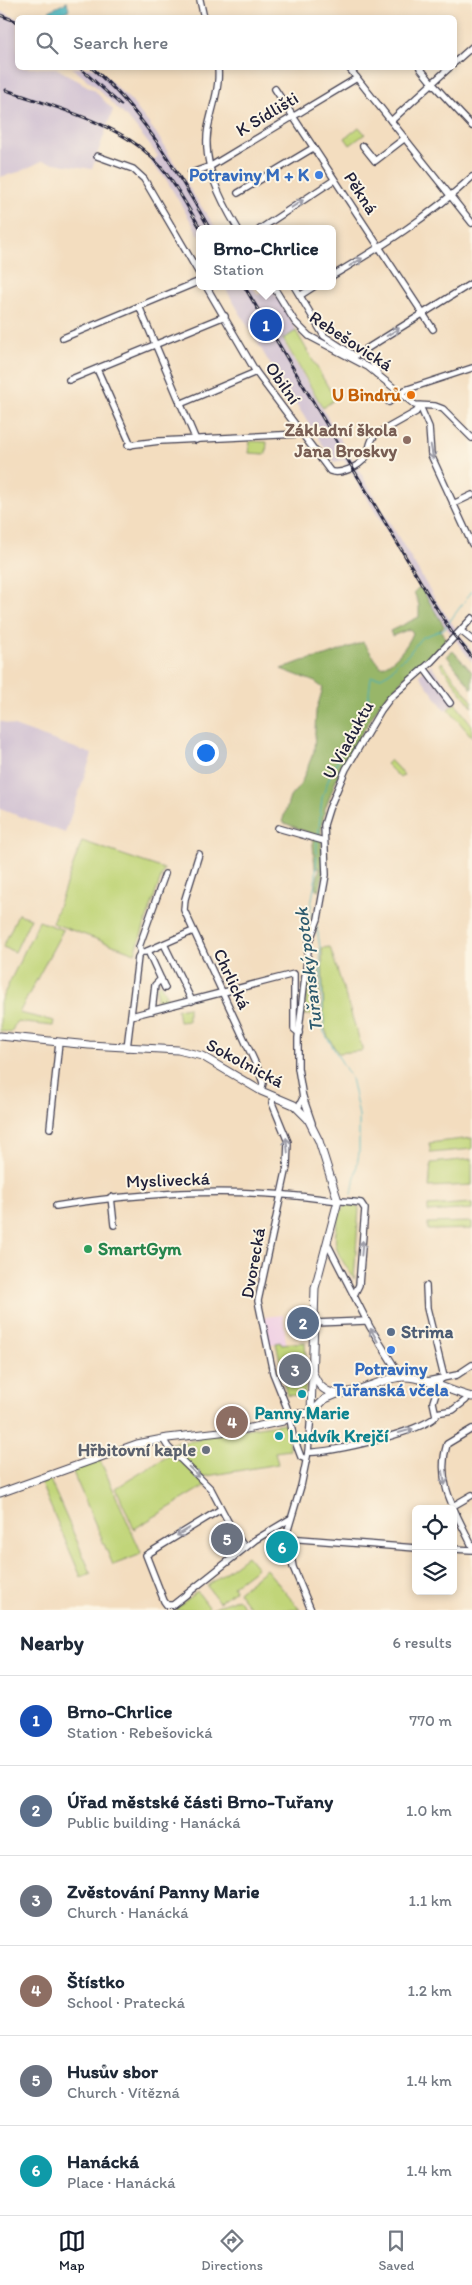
<!DOCTYPE html>
<html lang="en">
<head>
<meta charset="utf-8">
<style>
  :root { --surface:#fff; --page:#f2f2f3; --text:#1f2937; --muted:#747a83; --line:#e0e1e3; --accent:#111827 }
  body { margin:0; font-family:Itim,sans-serif; background:var(--page); color:var(--text) }
  .controls { position:absolute; right:15px; bottom:15px; display:grid; overflow:hidden; border-radius:8px; box-shadow:0 2px 8px #0003 }
  .controls button { width:45px; height:45px; display:grid; place-items:center; padding:0; border:0; border-bottom:1px solid var(--line); background:var(--surface); color:var(--text); font:25px sans-serif }
  .you { position:absolute; left:205px; top:752px; width:18px; height:18px; margin:-12px; border:4px solid #fff; border-radius:50%; background:#1a73e8; box-shadow:0 0 0 8px #1a73e833 }
  .badge { display:grid; place-items:center; width:32px; height:32px; border-radius:50%; background:var(--accent); color:#fff; font-size:16px; font-weight:700 }
  .pin { position:absolute; translate:-50% -50%; border:2px solid #fff; box-shadow:0 1px 5px #0006 }
  .popup { position:absolute; left:196px; top:225px; width:140px; height:65px; box-sizing:border-box; display:grid; place-content:center; border-radius:8px; background:var(--surface); filter:drop-shadow(0 1px 4px #0005); font-size:16px; white-space:nowrap; color:var(--muted) }
  .popup b { font-size:19px; color:var(--text) }
  .popup::after { content:''; position:absolute; left:50%; top:100%; margin-left:-10px; border:10px solid transparent; border-top-color:var(--surface) }
  .list { margin:0; padding:0; list-style:none }
  h2 { display:flex; justify-content:space-between; align-items:center; height:65px; margin:0; padding:0 20px; font-size:21px }
  h2 small { font-size:16px; font-weight:400; color:var(--muted) }
  .list li { display:grid; grid-template-columns:32px 1fr auto; gap:15px; align-items:center; box-sizing:border-box; height:90px; padding:0 20px; border-top:1px solid var(--line) }
  .list b { display:block; font-size:19px; white-space:nowrap }
  .list p { margin:0; font-size:16px; white-space:nowrap; color:var(--muted) }
  .list em { font-size:16px; font-style:normal; color:var(--muted) }
  .icon { flex:none; width:28px; height:28px; fill:none; stroke:currentColor; stroke-width:2; stroke-linecap:round; stroke-linejoin:round }
  .map { position:relative; flex:none; width:472px; height:1610px; overflow:hidden }
  .search { position:absolute; background:var(--surface); box-shadow:0 2px 8px #0003; left:15px; right:15px; top:15px; height:55px; display:flex; align-items:center; gap:12px; box-sizing:border-box; padding:0 18px; border-radius:8px; color:var(--muted); font-size:19px }
  .sheet { height:605px; background:var(--surface) }
  nav { display:flex; justify-content:space-around; align-items:center; box-sizing:border-box; height:70px; border-top:1px solid var(--line); background:var(--surface); font-size:14px; color:var(--muted) }
  nav a { display:grid; justify-items:center; gap:2px }
  nav .on { color:var(--accent) }
  .map>svg:first-child { display:block }
  .built { fill:#f0d0e4 }
  .industrial { fill:#cebed1 }
  .green { fill:#c1d579; stroke:#727c5a }
  .forest { fill:#98b669; stroke:#5d6c52 }
  .water { fill:#42b2bc; stroke:#326a7c }
  .lines { fill:none; stroke-linecap:round; stroke-linejoin:round }
  .stream { stroke:#42b2bc; stroke-width:1 }
  .minor-casing { stroke:#413e4f; stroke-width:8 }
  .major-casing { stroke:#413e4f; stroke-width:9 }
  .minor { stroke:#fff; stroke-width:5.5 }
  .major { stroke:#fff; stroke-width:7 }
  .rail-casing { stroke:#22223b; stroke-width:3 }
  .rail { stroke:#fcf5e5; stroke-width:1; stroke-dasharray:4; stroke-linecap:butt }
  .oneway { stroke:#9c9ca7 }
  .shop-dot { fill:#3f7fe0; stroke:#fcf5e5; stroke-width:2 }
  .food-dot { fill:#e8710a; stroke:#fcf5e5; stroke-width:2 }
  .education-dot { fill:#8d6e63; stroke:#fcf5e5; stroke-width:2 }
  .leisure-dot { fill:#2e9e5b; stroke:#fcf5e5; stroke-width:2 }
  .service-dot { fill:#5c6f8a; stroke:#fcf5e5; stroke-width:2 }
  .culture-dot { fill:#0f9aa8; stroke:#fcf5e5; stroke-width:2 }
  .worship-dot { fill:#6b7280; stroke:#fcf5e5; stroke-width:2 }
  .labels { text-anchor:middle; stroke-width:4; stroke-linejoin:round; paint-order:stroke }
  .street-label { font-size:18px; fill:#22223b; stroke:#fcf5e5 }
  .shop-label { font-size:18px; font-weight:bold; fill:#366cbe; stroke:#fcf5e5; text-anchor:end }
  .food-label { font-size:18px; font-weight:bold; fill:#c56008; stroke:#fcf5e5; text-anchor:end }
  .education-label { font-size:18px; font-weight:bold; fill:#785e54; stroke:#fcf5e5; text-anchor:end }
  .leisure-label { font-size:18px; font-weight:bold; fill:#27864d; stroke:#fcf5e5; text-anchor:start }
  .service-label { font-size:18px; font-weight:bold; fill:#4e5e75; stroke:#fcf5e5; text-anchor:start }
  .culture-label { font-size:18px; font-weight:bold; fill:#0d838f; stroke:#fcf5e5 }
  .worship-label { font-size:18px; font-weight:bold; fill:#5b616d; stroke:#fcf5e5; text-anchor:end }
  .water-label { font-size:19px; font-style:italic; fill:#2f5c6f; stroke:#fcf5e5 }
</style>
</head>
<body>
<div class="map">
<svg width="472" height="1610" viewBox="0 0 472 1610">
  <rect width="100%" height="100%" fill="#fcf5e5"/>
  <filter id="ink" filterUnits="userSpaceOnUse"><feTurbulence type="fractalNoise" baseFrequency=".02" numOctaves="2"/><feDisplacementMap in="SourceGraphic" scale="10" xChannelSelector="R" yChannelSelector="G"/><feConvolveMatrix kernelMatrix="1 2 1 2 8 2 1 2 1" color-interpolation-filters="sRGB"/></filter>
  <filter id="wash" filterUnits="userSpaceOnUse"><feTurbulence type="fractalNoise" baseFrequency=".0096" numOctaves="4" result="noise"/><feDisplacementMap in="SourceGraphic" scale="20" xChannelSelector="R" yChannelSelector="G"/><feGaussianBlur stdDeviation="1.12" result="paint"/><feColorMatrix in="noise" values="0 0 0 0 0 0 0 0 0 0 0 0 0 0 0 0 0 1.4 0 .05"/><feComposite in="paint" operator="in"/></filter>
  <g filter="url(#wash)">
    <rect width="100%" height="100%" fill="#f3ddbf"/>
    <!-- built -->
    <path class="built" d="M283,1315L286,1343L269,1344L264,1317Z"/>
    <!-- industrial -->
    <g class="industrial">
      <path d="M0,11L17,18L18,68H56L94,90L113,110L92,169L42,161L19,172L0,177Z"/>
      <path d="M72,68H97L131,101L156,133L198,202L217,229H200V237L166,179L151,163L158,156L149,144L133,124L95,86Z"/>
      <path d="M224,286H252L258,295L271,287L297,331L283,339L286,347L435,599L472,652V662L440,619L344,460L334,462L273,369Z"/>
      <path d="M431,665L458,700L445,710L419,675Z"/>
      <path d="M0,721L92,754L65,833L0,809Z"/>
    </g>
    <!-- green -->
    <g class="green">
      <path d="M359,127L365,134L350,145L345,138Z"/>
      <path d="M296,331L335,399L323,408L283,339Z"/>
      <path d="M250,441L267,442L266,454L249,453Z"/>
      <path d="M442,662L472,701V707L440,664Z"/>
      <path d="M455,703L472,725V737L448,709Z"/>
      <path d="M390,760L404,775L400,778L386,764Z"/>
      <path d="M82,841L164,869L135,953L52,923Z"/>
      <path d="M18,914L31,918L15,952L3,947Z"/>
      <path d="M39,921L63,930L19,1013L54,1021L53,1026L16,1022L11,1033L0,1031V1002Z"/>
      <path d="M330,947L362,1048V1051L338,1053L328,1037L324,1026L322,948Z"/>
      <path d="M310,966H319L320,1014L304,1015Z"/>
      <path d="M160,983L169,1002L168,1004L156,1006L157,986Z"/>
      <path d="M188,1007V1021L179,1022L177,1009Z"/>
      <path d="M472,1138V1149L431,1153L429,1143Z"/>
      <path d="M472,1159V1185L429,1187L431,1163Z"/>
      <path d="M472,1203V1209L428,1212V1206Z"/>
      <path d="M347,1204L359,1208L354,1279C339,1254 331,1250 338,1221C340,1214 341,1208 347,1204Z"/>
      <path d="M472,1222V1229L428,1230V1223Z"/>
      <path d="M280,1342L281,1344L305,1342L306,1359H303V1362L305,1364L281,1365L276,1343Z"/>
      <path d="M293,1373L301,1374L302,1380H305V1394L301,1392V1396L287,1395L282,1376H292Z"/>
      <path d="M285,1423L290,1450L275,1452L278,1464L201,1477L169,1444L199,1440V1436Z"/>
      <path d="M173,1453L205,1486L134,1529L116,1488Z"/>
      <path d="M100,1460L141,1552L139,1555L113,1565L72,1470Z"/>
      <path d="M50,1480L91,1573L81,1577L41,1484Z"/>
      <path d="M247,1556L257,1568L233,1586L235,1590L219,1602L207,1586Z"/>
      <path d="M266,1569L300,1610H252L238,1592Z"/>
      <path d="M197,1591L209,1607L206,1610H174Z"/>
      <path d="M237,1598L247,1610H210C219,1603 229,1604 237,1598Z"/>
    </g>
    <!-- forest -->
    <g class="forest">
      <path d="M418,588H421L444,626L440,630L447,639L425,662L406,676L381,702L341,767L325,809L321,832L323,875L319,892L315,887L320,868H315L312,834L282,822L290,797L301,784L314,751L316,711L323,688L315,682L281,669L302,661L326,656L363,642L381,667C394,663 408,646 413,633L410,629L392,636L390,631L419,617V605L414,592Z"/>
      <path d="M453,651L472,672V689L447,656Z"/>
    </g>
    <!-- water -->
    <path class="water" d="M67,2L69,10L53,17L49,11Z"/>
    <g class="lines">
      <!-- stream -->
      <g class="stream">
        <path d="M318,838L322,798L329,778L358,721L367,709L371,677H381L390,672L398,662L407,656L421,638L444,629L472,591"/>
        <path d="M314,921L310,911L316,876L317,841"/>
        <path d="M317,927L320,948L324,1032L351,1078L359,1116V1153L352,1194"/>
      </g>
    </g>
  </g>
  <g filter="url(#ink)">
    <g class="lines">
      <defs>
        <g id="minor">
          <path d="M200,0L204,18"/>
          <path d="M454,63L472,47"/>
          <path d="M218,68C220,88 212,108 208,128C202,164 220,199 238,229"/>
          <path d="M349,68L472,223"/>
          <path d="M420,68L432,83L472,126"/>
          <path d="M275,89L433,329"/>
          <path d="M391,121L449,68"/>
          <path d="M363,146L375,161L405,138"/>
          <path d="M97,156L133,169L144,179L200,275"/>
          <path d="M191,173L211,166L357,78"/>
          <path d="M238,193L313,148"/>
          <path d="M260,229L334,180"/>
          <path d="M332,276C381,247 430,216 472,177"/>
          <path d="M206,286L256,372L330,471C340,475 359,467 366,457C370,450 369,441 375,435L416,412L420,406"/>
          <path d="M273,286L295,322L309,336L368,367L415,405L435,406L443,409L472,438"/>
          <path d="M294,286L324,336L355,356L472,283"/>
          <path d="M301,295L315,286"/>
          <path d="M139,306L196,440"/>
          <path d="M63,338L200,281"/>
          <path d="M365,350L377,370V374"/>
          <path d="M97,369L131,445"/>
          <path d="M69,380L225,316"/>
          <path d="M389,402L405,390L472,368"/>
          <path d="M180,404L256,372"/>
          <path d="M420,406L429,427L431,455L472,544"/>
          <path d="M128,445L160,441L300,434"/>
          <path d="M453,504L472,495"/>
          <path d="M461,631L472,640"/>
          <path d="M424,668L450,703"/>
          <path d="M278,828L324,841"/>
          <path d="M199,854L185,899L184,910L259,1071L263,1083L261,1091"/>
          <path d="M164,944L192,1001"/>
          <path d="M148,951L165,988"/>
          <path d="M141,952L139,947L165,874"/>
          <path d="M152,1011L155,985L161,979"/>
          <path d="M131,1016L294,974V1029L299,1033"/>
          <path d="M127,1048L138,957L141,952H145L193,931"/>
          <path d="M273,1097L272,1103L288,1142L287,1167L258,1301L273,1373L289,1413L293,1436L301,1457L306,1459"/>
          <path d="M303,1097L312,1123"/>
          <path d="M298,1108L303,1098L298,1068V1038L309,942L318,919L326,875L324,825L329,809L346,769L381,710L390,698L431,662L472,618"/>
          <path d="M50,1128L59,1042"/>
          <path d="M111,1197L114,1225"/>
          <path d="M56,1206C144,1192 234,1187 323,1199C336,1201 348,1201 361,1203L365,1209L359,1285L354,1295"/>
          <path d="M327,1243L370,1327L401,1377"/>
          <path d="M426,1286L427,1308L444,1377"/>
          <path d="M314,1323L366,1321"/>
          <path d="M428,1381L457,1375L472,1365"/>
          <path d="M311,1413L308,1452L301,1486L287,1533L293,1567L311,1610"/>
          <path d="M436,1413L453,1410L466,1400"/>
          <path d="M472,1429L447,1444C435,1483 456,1512 472,1546"/>
          <path d="M163,1439L168,1447L211,1489L231,1527L245,1548"/>
          <path d="M308,1452C328,1454 424,1431 436,1416L433,1402L440,1380L444,1377"/>
          <path d="M453,1506L472,1495"/>
          <path d="M221,1509L146,1555L164,1601L167,1605H173L255,1540L290,1519"/>
          <path d="M287,1538L416,1548"/>
          <path d="M453,1549L472,1550"/>
        </g>
        <g id="major">
          <path d="M0,1036L89,1045L178,1050L202,1056L261,1091L294,1105L308,1119L319,1141L338,1201L315,1288L311,1413"/>
          <path d="M313,1373C329,1417 374,1376 405,1377C428,1378 450,1392 472,1397"/>
          <path d="M0,1493L137,1444L168,1438L246,1429L283,1421L295,1414L311,1413L325,1399L337,1394"/>
        </g>
      </defs>
      <!-- minor casing -->
      <use href="#minor" class="minor-casing"/>
      <!-- major casing -->
      <use href="#major" class="major-casing"/>
      <!-- minor -->
      <use href="#minor" class="minor"/>
      <!-- major -->
      <use href="#major" class="major"/>
      <defs>
        <g id="rail">
          <path d="M0,15L18,22"/>
          <path d="M80,68L121,105"/>
          <path d="M92,68C144,112 176,171 210,229"/>
          <path d="M6,90C50,106 114,122 148,154C171,174 185,203 201,229"/>
          <path d="M244,286L432,601L453,634L472,657"/>
        </g>
      </defs>
      <!-- rail casing -->
      <use href="#rail" class="rail-casing"/>
      <!-- rail -->
      <use href="#rail" class="rail"/>
    </g>
    <!-- one-way arrows -->
    <defs><path id="oneway-shaft" d="M-6 0H5M1.5-3L5.5 0L1.5 3" fill="none" stroke-width="1.6" stroke-linecap="round" stroke-linejoin="round" transform="scale(1.25)"/></defs>
    <g class="oneway">
      <use href="#oneway-shaft" transform="translate(297 204) rotate(-33)"/>
      <use href="#oneway-shaft" transform="translate(356 262) rotate(-31)"/>
      <use href="#oneway-shaft" transform="translate(393 332) rotate(-32)"/>
      <use href="#oneway-shaft" transform="translate(432 452) rotate(80)"/>
      <use href="#oneway-shaft" transform="translate(287 1145) rotate(-96)"/>
      <use href="#oneway-shaft" transform="translate(362 1248) rotate(-85)"/>
      <use href="#oneway-shaft" transform="translate(374 1335) rotate(-119)"/>
      <use href="#oneway-shaft" transform="translate(406 1431) rotate(-16)"/>
      <use href="#oneway-shaft" transform="translate(194 1472) rotate(44)"/>
      <use href="#oneway-shaft" transform="translate(444 1478) rotate(82)"/>
      <use href="#oneway-shaft" transform="translate(183 1532) rotate(149)"/>
    </g>
  </g>
  <!-- markers -->
  <g class="shop-dot">
    <circle cx="319" cy="175" r="5"/>
    <circle cx="391" cy="1350" r="5"/>
  </g>
  <circle class="food-dot" cx="411" cy="395" r="5"/>
  <circle class="education-dot" cx="407" cy="440" r="5"/>
  <circle class="leisure-dot" cx="88" cy="1249" r="5"/>
  <circle class="service-dot" cx="391" cy="1332" r="5"/>
  <g class="culture-dot">
    <circle cx="302" cy="1394" r="5"/>
    <circle cx="279" cy="1436" r="5"/>
  </g>
  <circle class="worship-dot" cx="206" cy="1450" r="5"/>
  <g class="labels">
    <!-- street labels -->
    <g class="street-label">
      <text transform="translate(267 114) rotate(-31)" y="6">K Sídlišti</text>
      <text transform="translate(361 193) rotate(57)" y="6">Pěkná</text>
      <text transform="translate(351 341) rotate(33)" y="6">Rebešovická</text>
      <text transform="translate(283 383) rotate(55)" y="6">Obilní</text>
      <text transform="translate(348 740) rotate(-61)" y="6">U Viaduktu</text>
      <text transform="translate(232 979) rotate(65)" y="6">Chrlická</text>
      <text transform="translate(245 1063) rotate(28)" y="6">Sokolnická</text>
      <text transform="translate(168 1180) rotate(-2)" y="6">Myslivecká</text>
      <text transform="translate(253 1263) rotate(-80)" y="6">Dvorecká</text>
    </g>
    <!-- shop labels -->
    <g class="shop-label">
      <text x="309" y="181">Potraviny M + K</text>
      <text x="391" y="1375" text-anchor="middle">Potraviny<tspan x="391" dy="21">Tuřanská včela</tspan></text>
    </g>
    <!-- food labels -->
    <g class="food-label">
      <text x="401" y="401">U Bindrů</text>
    </g>
    <!-- education labels -->
    <g class="education-label">
      <text x="397" y="436">Základní škola<tspan x="397" dy="21">Jana Broskvy</tspan></text>
    </g>
    <!-- leisure labels -->
    <g class="leisure-label">
      <text x="98" y="1255">SmartGym</text>
    </g>
    <!-- service labels -->
    <g class="service-label">
      <text x="401" y="1338">Strima</text>
    </g>
    <!-- culture labels -->
    <g class="culture-label">
      <text x="302" y="1419">Panny Marie</text>
      <text x="289" y="1442" text-anchor="start">Ludvík Krejčí</text>
    </g>
    <!-- worship labels -->
    <g class="worship-label">
      <text x="196" y="1456">Hřbitovní kaple</text>
    </g>
    <!-- water labels -->
    <g class="water-label">
      <text transform="translate(308 970) rotate(-97)" y="7">Tuřanský potok</text>
    </g>
  </g>
</svg>
<div class="controls">
<button><svg class="icon" aria-label="locate" viewBox="0 0 24 24"><circle cx="12" cy="12" r="6"/><path d="M12 2v4M12 18v4M2 12h4M18 12h4"/></svg></button>
<button><svg class="icon" aria-label="layers" viewBox="0 0 24 24"><path d="M12 4l9 5-9 5-9-5zM3 14l9 5 9-5"/></svg></button>
</div>
<div class="you"></div>
<div class="pin badge" style="left:266px;top:325px;background:#1a4fb4">1</div>
<div class="popup"><b>Brno-Chrlice</b>Station</div>
<div class="pin badge" style="left:303px;top:1323px;background:#5c6f8a">2</div>
<div class="pin badge" style="left:295px;top:1370px;background:#6b7280">3</div>
<div class="pin badge" style="left:232px;top:1422px;background:#8d6e63">4</div>
<div class="pin badge" style="left:227px;top:1539px;background:#6b7280">5</div>
<div class="pin badge" style="left:282px;top:1547px;background:#0f9aa8">6</div>
<div class="search"><svg class="icon" aria-label="search" viewBox="0 0 24 24"><circle cx="10" cy="10" r="6"/><path d="M15 15l6 6"/></svg>Search here</div>
</div>
<section class="sheet">
<h2>Nearby<small>6 results</small></h2>
<ul class="list">
<li><span class="badge" style="background:#1a4fb4">1</span><div><b>Brno-Chrlice</b><p>Station · Rebešovická</p></div><em>770 m</em></li>
<li><span class="badge" style="background:#5c6f8a">2</span><div><b>Úřad městské části Brno-Tuřany</b><p>Public building · Hanácká</p></div><em>1.0 km</em></li>
<li><span class="badge" style="background:#6b7280">3</span><div><b>Zvěstování Panny Marie</b><p>Church · Hanácká</p></div><em>1.1 km</em></li>
<li><span class="badge" style="background:#8d6e63">4</span><div><b>Štístko</b><p>School · Pratecká</p></div><em>1.2 km</em></li>
<li><span class="badge" style="background:#6b7280">5</span><div><b>Husův sbor</b><p>Church · Vítězná</p></div><em>1.4 km</em></li>
<li><span class="badge" style="background:#0f9aa8">6</span><div><b>Hanácká</b><p>Place · Hanácká</p></div><em>1.4 km</em></li>
</ul>
</section>
<nav>
<a class="on"><svg class="icon" aria-label="map" viewBox="0 0 24 24"><path d="M3 6l6-2 6 2 6-2v14l-6 2-6-2-6 2zM9 4v14M15 6v14"/></svg>Map</a>
<a><svg class="icon" aria-label="directions" viewBox="0 0 24 24"><path d="M12 3l9 9-9 9-9-9zM9 14v-3h6M13 9l2 2-2 2"/></svg>Directions</a>
<a><svg class="icon" aria-label="saved" viewBox="0 0 24 24"><path d="M7 4h10v16l-5-4-5 4z"/></svg>Saved</a>
</nav>
</body>
</html>
